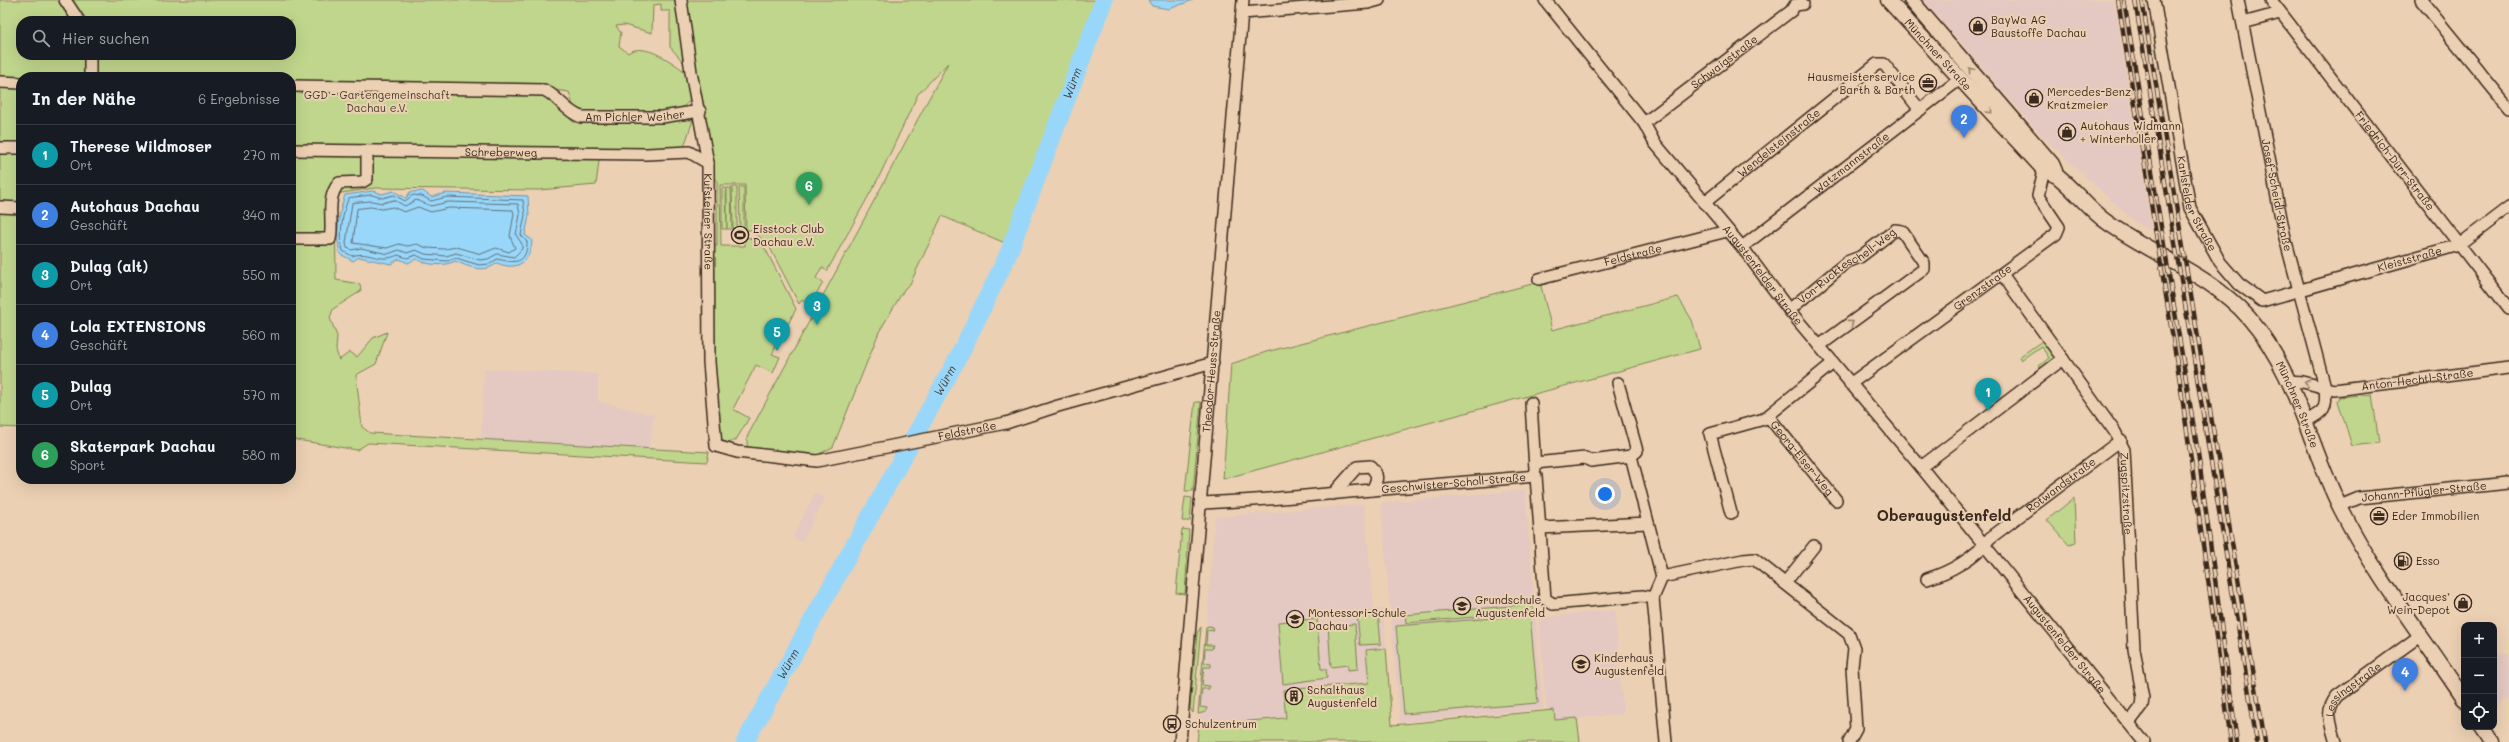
<!DOCTYPE html>
<html lang="de">
<head>
<meta charset="utf-8">
<style>
  :root { --surface:#171b24; --page:#20242c; --text:#f1f3f6; --muted:#9ea1a6; --line:#363941; --accent:#ea580c }
  body { margin:0; font-family:Mali,sans-serif; background:var(--page); color:var(--text) }
  .controls { position:absolute; right:12px; bottom:12px; display:grid; overflow:hidden; border-radius:8px; box-shadow:0 4px 16px #0002 }
  .controls button { width:36px; height:36px; display:grid; place-items:center; padding:0; border:0; border-bottom:1px solid var(--line); background:var(--surface); color:var(--text); font:20px sans-serif }
  .you { position:absolute; left:1605px; top:494px; width:14px; height:14px; margin:-10px; border:3px solid #fff; border-radius:50%; background:#1a73e8; box-shadow:0 0 0 6px #1a73e833 }
  .badge { display:grid; place-items:center; width:26px; height:26px; border-radius:50%; background:var(--accent); color:#fff; font-size:13px; font-weight:700 }
  .pin { position:absolute; translate:-50% -33px; filter:drop-shadow(0 1px 2px #0008) }
  .pin::after { content:''; position:absolute; top:21px; width:14px; height:12px; background:inherit; clip-path:polygon(0 0,100% 0,50% 100%) }
  .list { margin:0; padding:0; list-style:none }
  h2 { display:flex; justify-content:space-between; align-items:center; height:52px; margin:0; padding:0 16px; font-size:17px }
  h2 small { font-size:13px; font-weight:400; color:var(--muted) }
  .list li { display:grid; grid-template-columns:26px 1fr auto; gap:12px; align-items:center; box-sizing:border-box; height:60px; padding:0 16px; border-top:1px solid var(--line) }
  .list b { display:block; font-size:15px; white-space:nowrap }
  .list p { margin:0; font-size:13px; white-space:nowrap; color:var(--muted) }
  .list em { font-size:13px; font-style:normal; color:var(--muted) }
  .icon { flex:none; width:22px; height:22px; fill:none; stroke:currentColor; stroke-width:2; stroke-linecap:round; stroke-linejoin:round }
  .map { position:relative; flex:none; width:2509px; height:742px; overflow:hidden }
  .search { position:absolute; background:var(--surface); box-shadow:0 4px 16px #0002; left:16px; top:16px; width:280px; height:44px; display:flex; align-items:center; gap:10px; box-sizing:border-box; padding:0 14px; border-radius:16px; color:var(--muted); font-size:15px }
  .panel { position:absolute; background:var(--surface); box-shadow:0 4px 16px #0002; left:16px; top:72px; width:280px; height:412px; border-radius:16px }
  .map>svg:first-child { display:block }
  .built { fill:#e4c8c2 }
  .green { fill:#c0d68c; stroke:#7e8055; fill-rule:evenodd }
  .water { fill:#99d7fa; stroke:#7392a2 }
  .lines { fill:none; stroke-linecap:round; stroke-linejoin:round }
  .shore { stroke:#616f76; stroke-width:1 }
  .river { stroke:#99d7fa; stroke-width:18 }
  .minor-casing { stroke:#3b2a1e; stroke-width:14 }
  .major-casing { stroke:#3b2a1e; stroke-width:17 }
  .minor { stroke:#ecd0b3; stroke-width:11 }
  .major { stroke:#ecd0b3; stroke-width:14 }
  .rail-casing { stroke:#3b2a1e; stroke-width:4.5 }
  .rail { stroke:#ecd0b3; stroke-width:3; stroke-dasharray:9; stroke-linecap:butt }
  .oneway { stroke:#947d68 }
  .labels { text-anchor:middle; stroke-width:4; stroke-linejoin:round; paint-order:stroke }
  .poi-label { font-size:11px; fill:#3b2a1e; stroke:#ecd0b3; text-anchor:start }
  .street-label { font-size:11px; fill:#3b2a1e; stroke:#ecd0b3 }
  .park-label { font-size:11px; fill:#483b29; stroke:#ecd0b3 }
  .water-label { font-size:12px; font-style:italic; fill:#49443f; stroke:#ecd0b3 }
  .district-label { font-size:15px; font-weight:bold; fill:#3b2a1e; stroke:#ecd0b3 }
</style>
</head>
<body>
<div class="map">
<svg width="2509" height="742" viewBox="0 0 2509 742">
  <rect width="100%" height="100%" fill="#ecd0b3"/>
  <filter id="ink" filterUnits="userSpaceOnUse"><feTurbulence type="fractalNoise" baseFrequency=".025" numOctaves="2"/><feDisplacementMap in="SourceGraphic" scale="8" xChannelSelector="R" yChannelSelector="G"/><feConvolveMatrix kernelMatrix="1 2 1 2 8 2 1 2 1" color-interpolation-filters="sRGB"/></filter>
  <g filter="url(#ink)">
    <!-- built -->
    <g class="built">
      <path d="M1924,0H2114L2136,135L2134,137L2138,146L2151,231L2132,219L2044,138Z"/>
      <path d="M484,369L598,374V401L654,415L649,449L481,439Z"/>
      <path d="M1525,490L1543,709L1400,722L1381,503Z"/>
      <path d="M815,493L825,498L802,542L793,537Z"/>
      <path d="M1364,504L1374,610L1383,609L1386,648L1366,650L1369,683L1283,690L1286,718L1199,725L1215,517Z"/>
      <path d="M1615,610L1623,714L1555,720L1554,710L1546,711L1539,618Z"/>
      <path d="M2494,654H2509V697L2494,708Z"/>
    </g>
    <!-- green -->
    <g class="green">
      <path d="M0,0H676L686,65L670,47V11H661V4L653,5L652,33L624,25L616,26L621,33L619,46L628,53C644,41 674,63 688,74L691,98C687,104 684,107 677,109C658,115 588,117 573,106L569,92L540,88L573,122L693,120L683,150L600,153L596,185L539,190L375,188L335,194L336,280L360,284L361,291L333,309L330,318L337,336L336,350L339,360L350,352L357,357L373,338L387,332L376,364L356,375L362,427L370,433L709,452L707,462L368,443L357,450L291,439V77H21V428L0,427ZM21,21H291V55H21Z"/>
      <path d="M685,0H1097L1005,243L942,216L910,284L905,288L879,332L833,447L815,456L750,448L747,445V437L948,63L918,94L879,177L827,271L822,267L816,278L823,283L809,305L802,300L799,304L768,244L751,230H746L745,185H720L721,246H745V237H748L765,248L796,309L772,354L780,357L773,373L756,365L733,409L749,418L736,440L728,443L719,439L713,343V253L714,246H717V180H712L705,110L695,68Z"/>
      <path d="M732,187H737V229H733Z"/>
      <path d="M739,187H744V228H740Z"/>
      <path d="M722,188H726L727,229H722Z"/>
      <path d="M727,188H731L732,229H727Z"/>
      <path d="M1540,282L1552,330L1678,297L1692,320L1700,349L1223,479L1231,364L1266,352Z"/>
      <path d="M2042,341L2055,358L2054,361L2042,370L2039,366L2049,358L2041,346L2021,360L2019,357Z"/>
      <path d="M2372,394L2379,443L2352,446L2338,401L2340,397Z"/>
      <path d="M1195,402H1201L1193,491H1185Z"/>
      <path d="M1185,497L1192,498L1190,521H1182Z"/>
      <path d="M2074,498L2076,543L2069,545L2047,520Z"/>
      <path d="M1182,529L1189,530L1185,594L1176,593Z"/>
      <path d="M1533,604V612L1406,623L1405,615Z"/>
      <path d="M1378,612L1381,644L1360,645L1357,614Z"/>
      <path d="M1530,615L1538,703L1404,714L1396,626Z"/>
      <path d="M1317,619L1321,669H1326L1327,678L1283,684L1278,622Z"/>
      <path d="M1355,624L1358,669L1348,670V665L1331,667L1328,626Z"/>
      <path d="M1209,626L1213,627L1214,631L1207,630L1206,645H1213L1212,649H1205L1204,663L1211,664V667H1204L1202,685L1209,686V689H1202L1200,707L1207,708L1206,712L1198,714L1206,627Z"/>
      <path d="M1201,627L1193,713L1190,708L1197,633Z"/>
      <path d="M1386,648L1392,725L1554,710L1555,720L1577,718L1580,742H1197L1199,725L1286,718L1283,690L1369,683L1366,650Z"/>
    </g>
    <!-- water -->
    <g class="water">
      <path d="M1148,0H1193L1169,9L1152,6Z"/>
      <path d="M373,191L382,194L393,191L406,198L410,192L423,191L431,197L446,193L528,196L529,216L525,235L532,240C531,261 518,272 497,263C484,274 469,267 455,261C444,267 427,265 416,259L408,263L399,259L391,264L359,257L353,261L340,254C335,235 339,213 345,195Z"/>
    </g>
    <g class="lines">
      <!-- shore -->
      <g class="shore">
        <path d="M372,195L382,198L394,195L405,201L413,195L422,196L431,201L447,197L523,200L525,215L521,235L527,242C527,265 514,263 497,259L490,264L479,265L456,258L447,261L424,259L416,255L407,258L398,255C379,264 369,250 352,256L343,251C339,238 342,210 349,198Z"/>
        <path d="M372,201L382,203L394,200L405,206L416,200L431,206L448,202L518,204L520,215L516,235L522,244V249L514,257L497,254L488,259L480,260L456,253L446,256L425,254L416,250L407,253L399,250L388,254L361,248L352,250L347,248L346,243L352,203Z"/>
        <path d="M371,207L382,209L393,207L404,212L418,207L431,212L449,208L513,210L514,214L510,236L515,248L509,252L496,248L481,254L457,247L445,249L427,248L417,244L407,246L399,244L387,248L353,243L357,209Z"/>
      </g>
      <!-- river -->
      <path class="river" id="s1" d="M745,742L959,356L1007,257L1104,0"/>
      <defs>
        <g id="minor">
          <path d="M65,0L79,21"/>
          <path id="s2" d="M681,0L691,72L708,163L709,362L716,446L737,452L817,461L1006,423L1058,406L1213,363"/>
          <path id="s3" d="M1545,0L1644,123L1654,142L1742,247L1789,310L1921,467L2144,742"/>
          <path id="s4" d="M2154,0L2190,208L2220,262L2239,284L2262,301L2459,245L2509,207"/>
          <path id="s5" d="M2238,0L2285,238L2325,387C2327,409 2325,411 2306,421"/>
          <path id="s6" d="M2271,0L2509,309"/>
          <path d="M2421,0L2509,108"/>
          <path d="M1242,13L1368,3L1379,0"/>
          <path d="M2243,23L2280,13"/>
          <path d="M90,77V55"/>
          <path d="M0,82L21,83"/>
          <path id="s7" d="M291,86L544,90C559,97 565,111 581,117H662L700,111"/>
          <path id="s8" d="M1644,123L1791,11L1795,5L1803,4"/>
          <path d="M0,148H21"/>
          <path id="s9" d="M291,150L647,154L689,152L708,163"/>
          <path id="s10" d="M1704,203L1877,64H1884L1920,110"/>
          <path d="M0,207L21,208"/>
          <path d="M291,239H330C334,221 325,199 339,183L362,182L367,179V151"/>
          <path id="s11" d="M1742,247L1960,79"/>
          <path id="s12" d="M2002,274L2115,432L2124,450L2134,649L2143,698L2142,706L2129,723"/>
          <path id="s13" d="M1539,279L1727,231"/>
          <path id="s14" d="M1789,310L1847,262L1860,257L1895,230L1902,231L1924,263V269L1819,346"/>
          <path id="s15" d="M2288,381L2303,382L2334,390L2509,368"/>
          <path d="M1618,383L1637,451L1631,456L1662,577"/>
          <path id="s16" d="M1850,384L2056,234L2059,227L2038,196L2044,170"/>
          <path d="M1531,403L1535,469"/>
          <path id="s17" d="M1768,416L1836,500"/>
          <path d="M1535,463L1585,458L1591,461L1631,456"/>
          <path d="M1921,467L2063,359"/>
          <path id="s18" d="M1372,490L1536,476L1545,599L1553,604L1642,596L1653,598"/>
          <path d="M1200,503C1258,501 1315,495 1372,490C1378,479 1379,475 1370,466L1357,467L1333,494"/>
          <path id="s19" d="M2340,506L2359,498L2509,483"/>
          <path d="M1731,513L1710,434L1764,419L1833,363"/>
          <path d="M1540,528L1648,523"/>
          <path id="s20" d="M1927,579C1950,572 1975,558 1990,538L2121,440"/>
          <path d="M1785,583L1814,546"/>
          <path d="M1653,598L1662,577L1743,560L1754,559L1849,634L1854,648L1852,667L1856,729L1849,742"/>
          <path d="M1653,598L1666,742"/>
          <path id="s21" d="M1180,742L1243,0"/>
          <path id="s22" d="M2336,742C2331,723 2324,712 2337,696L2421,635"/>
        </g>
        <g id="major">
          <path id="s23" d="M1888,0L2044,170C2048,172 2053,174 2057,176C2075,190 2089,210 2108,223C2155,256 2210,274 2249,318C2297,373 2309,446 2341,509C2375,576 2423,637 2464,699"/>
          <path d="M1911,0L2052,164L2055,171"/>
          <path d="M2482,727L2492,742"/>
        </g>
      </defs>
      <!-- minor casing -->
      <use href="#minor" class="minor-casing"/>
      <!-- major casing -->
      <use href="#major" class="major-casing"/>
      <!-- minor -->
      <use href="#minor" class="minor"/>
      <!-- major -->
      <use href="#major" class="major"/>
      <defs>
        <g id="rail">
          <path d="M2118,0L2180,382L2231,742"/>
          <path d="M2124,0L2198,453L2237,742"/>
          <path d="M2135,0L2257,742"/>
          <path d="M2142,0L2265,742"/>
        </g>
      </defs>
      <!-- rail casing -->
      <use href="#rail" class="rail-casing"/>
      <!-- rail -->
      <use href="#rail" class="rail"/>
    </g>
    <!-- one-way arrows -->
    <defs><path id="oneway-chevron" d="M-2-3.5L2.5 0L-2 3.5" fill="none" stroke-width="1.6" stroke-linecap="round" stroke-linejoin="round"/></defs>
    <g class="oneway">
      <use href="#oneway-chevron" transform="translate(1971 70) rotate(-129)"/>
      <use href="#oneway-chevron" transform="translate(1990 111) rotate(47)"/>
      <use href="#oneway-chevron" transform="translate(1851 323) rotate(-36)"/>
      <use href="#oneway-chevron" transform="translate(2307 383) rotate(-168)"/>
    </g>
  </g>
  <!-- icons -->
  <defs>
    <symbol id="shop-ring" viewBox="-11 -11 22 22"><circle r="9.5" fill="#ecd0b3" stroke="#3b2a1e" stroke-width="1.5"/><path d="M-5-2.5h2.3a2.7 3.5 0 0 1 5.4 0H5L5.5 6h-11ZM-1.5-2.5h3a1.5 2.3 0 0 0-3 0Z" fill="#3b2a1e"/></symbol>
    <symbol id="office-ring" viewBox="-11 -11 22 22"><circle r="9.5" fill="#ecd0b3" stroke="#3b2a1e" stroke-width="1.5"/><path d="M-6-3h4V-5.5h4V-3h4V5H-6ZM-1-4.5V-3h2v-1.5ZM-6 0V1H6V0Z" fill="#3b2a1e"/></symbol>
    <symbol id="stadium-ring" viewBox="-11 -11 22 22"><circle r="9.5" fill="#ecd0b3" stroke="#3b2a1e" stroke-width="1.5"/><path d="M0-5a6.5 5 0 1 0 0 10a6.5 5 0 1 0 0-10ZM-3.5-1.8h7v3.6h-7Z" fill="#3b2a1e"/></symbol>
    <symbol id="fuel-ring" viewBox="-11 -11 22 22"><circle r="9.5" fill="#ecd0b3" stroke="#3b2a1e" stroke-width="1.5"/><path d="M-5.5-6h7V0h2V4h1.3V-2.5L3-4.5l.8-.8L6-3V5H2.5V1h-1V6h-7ZM-4.2-4.7v3.2H.2V-4.7Z" fill="#3b2a1e"/></symbol>
    <symbol id="school-ring" viewBox="-11 -11 22 22"><circle r="9.5" fill="#ecd0b3" stroke="#3b2a1e" stroke-width="1.5"/><path d="M0-5L7-2L0 1L-7-2ZM-4 1L0 2.5L4 1V4Q0 6-4 4Z" fill="#3b2a1e"/></symbol>
    <symbol id="building-ring" viewBox="-11 -11 22 22"><circle r="9.5" fill="#ecd0b3" stroke="#3b2a1e" stroke-width="1.5"/><path d="M-4-6H4V6H1V3H-1V6H-4ZM-2.5-4.3h1.7v1.8h-1.7ZM.8-4.3h1.7v1.8H.8ZM-2.5-1h1.7V.8h-1.7ZM.8-1h1.7V.8H.8Z" fill="#3b2a1e"/></symbol>
    <symbol id="bus-ring" viewBox="-11 -11 22 22"><circle r="9.5" fill="#ecd0b3" stroke="#3b2a1e" stroke-width="1.5"/><path d="M-5-6H5V4H4V6H2V4H-2V6H-4V4H-5ZM-3.5-4V0h7V-4ZM-3.5 1.2v1.5H-2V1.2ZM2 1.2v1.5H3.5V1.2Z" fill="#3b2a1e"/></symbol>
  </defs>
  <g fill-rule="evenodd">
    <use href="#shop-ring" x="1968" y="16" width="20" height="20"/>
    <use href="#office-ring" x="1918" y="73" width="20" height="20"/>
    <use href="#shop-ring" x="2024" y="88" width="20" height="20"/>
    <use href="#shop-ring" x="2057" y="122" width="20" height="20"/>
    <use href="#stadium-ring" x="730" y="225" width="20" height="20"/>
    <use href="#office-ring" x="2369" y="506" width="20" height="20"/>
    <use href="#fuel-ring" x="2393" y="551" width="20" height="20"/>
    <use href="#shop-ring" x="2453" y="593" width="20" height="20"/>
    <use href="#school-ring" x="1452" y="596" width="20" height="20"/>
    <use href="#school-ring" x="1285" y="609" width="20" height="20"/>
    <use href="#school-ring" x="1571" y="654" width="20" height="20"/>
    <use href="#building-ring" x="1284" y="686" width="20" height="20"/>
    <use href="#bus-ring" x="1162" y="714" width="20" height="20"/>
  </g>
  <g class="labels">
    <!-- poi labels -->
    <g class="poi-label">
      <text x="1991" y="24">BayWa AG<tspan x="1991" dy="13">Baustoffe Dachau</tspan></text>
      <text x="1915" y="81" text-anchor="end">Hausmeisterservice<tspan x="1915" dy="13">Barth &amp; Barth</tspan></text>
      <text x="2047" y="96">Mercedes-Benz<tspan x="2047" dy="13">Kratzmeier</tspan></text>
      <text x="2080" y="130">Autohaus Widmann<tspan x="2080" dy="13">+ Winterholler</tspan></text>
      <text x="753" y="233">Eisstock Club<tspan x="753" dy="13">Dachau e.V.</tspan></text>
      <text x="2392" y="520">Eder Immobilien</text>
      <text x="2416" y="565">Esso</text>
      <text x="2450" y="601" text-anchor="end">Jacques’<tspan x="2450" dy="13">Wein-Depot</tspan></text>
      <text x="1475" y="604">Grundschule<tspan x="1475" dy="13">Augustenfeld</tspan></text>
      <text x="1308" y="617">Montessori-Schule<tspan x="1308" dy="13">Dachau</tspan></text>
      <text x="1594" y="662">Kinderhaus<tspan x="1594" dy="13">Augustenfeld</tspan></text>
      <text x="1307" y="694">Schalthaus<tspan x="1307" dy="13">Augustenfeld</tspan></text>
      <text x="1185" y="728">Schulzentrum</text>
    </g>
    <!-- street labels -->
    <g class="street-label">
      <text dy="4" stroke="none"><textPath href="#s23" startOffset="74">Münchner Straße</textPath></text>
      <text dy="4" stroke="none"><textPath href="#s8" startOffset="101">Schwaigstraße</textPath></text>
      <text dy="4" stroke="none"><textPath href="#s7" startOffset="353">Am Pichler Weiher</textPath></text>
      <text dy="4" stroke="none"><textPath href="#s10" startOffset="96">Wendelsteinstraße</textPath></text>
      <text dy="4" stroke="none"><textPath href="#s9" startOffset="210">Schreberweg</textPath></text>
      <text dy="4" stroke="none"><textPath href="#s6" startOffset="203">Friedrich-Dürr-Straße</textPath></text>
      <text dy="4" stroke="none"><textPath href="#s11" startOffset="138">Watzmannstraße</textPath></text>
      <text dy="4" stroke="none"><textPath href="#s5" startOffset="199">Josef-Scheidl-Straße</textPath></text>
      <text dy="4" stroke="none"><textPath href="#s4" startOffset="209">Karlsfelder Straße</textPath></text>
      <text dy="4" stroke="none"><textPath href="#s2" startOffset="224">Kufsteiner Straße</textPath></text>
      <text dy="4" stroke="none"><textPath href="#s13" startOffset="97">Feldstraße</textPath></text>
      <text dy="4" stroke="none"><textPath href="#s4" startOffset="484">Kleiststraße</textPath></text>
      <text dy="4" stroke="none"><textPath href="#s14" startOffset="73">Von-Ruckteschell-Weg</textPath></text>
      <text dy="4" stroke="none"><textPath href="#s3" startOffset="351">Augustenfelder Straße</textPath></text>
      <text dy="4" stroke="none"><textPath href="#s16" startOffset="164">Grenzstraße</textPath></text>
      <text dy="4" stroke="none"><textPath href="#s21" startOffset="372">Theodor-Heuss-Straße</textPath></text>
      <text dy="4" stroke="none"><textPath href="#s15" startOffset="131">Anton-Hechtl-Straße</textPath></text>
      <text dy="4" stroke="none"><textPath href="#s23" startOffset="585">Münchner Straße</textPath></text>
      <text dy="4" stroke="none"><textPath href="#s2" startOffset="704">Feldstraße</textPath></text>
      <text dy="4" stroke="none"><textPath href="#s17" startOffset="54">Georg-Elser-Weg</textPath></text>
      <text dy="4" stroke="none"><textPath href="#s18" startOffset="82">Geschwister-Scholl-Straße</textPath></text>
      <text dy="4" stroke="none"><textPath href="#s20" startOffset="165">Rotwandstraße</textPath></text>
      <text dy="4" stroke="none"><textPath href="#s19" startOffset="86">Johann-Pflügler-Straße</textPath></text>
      <text dy="4" stroke="none"><textPath href="#s12" startOffset="258">Zugspitzstraße</textPath></text>
      <text dy="4" stroke="none"><textPath href="#s3" startOffset="828">Augustenfelder Straße</textPath></text>
      <text dy="4" stroke="none"><textPath href="#s22" startOffset="64">Lessingstraße</textPath></text>
    </g>
    <!-- park labels -->
    <g class="park-label">
      <text x="377" y="99">GGD - Gartengemeinschaft<tspan x="377" dy="13">Dachau e.V.</tspan></text>
    </g>
    <!-- water labels -->
    <g class="water-label">
      <text dy="4" stroke="none"><textPath href="#s1" startOffset="737">Würm</textPath></text>
      <text dy="4" stroke="none"><textPath href="#s1" startOffset="413">Würm</textPath></text>
      <text dy="4" stroke="none"><textPath href="#s1" startOffset="89">Würm</textPath></text>
    </g>
    <!-- district labels -->
    <g class="district-label">
      <text x="1944" y="521">Oberaugustenfeld</text>
    </g>
  </g>
</svg>
<div class="controls">
<button>+</button>
<button>−</button>
<button><svg class="icon" aria-label="locate" viewBox="0 0 24 24"><circle cx="12" cy="12" r="6"/><path d="M12 2v4M12 18v4M2 12h4M18 12h4"/></svg></button>
</div>
<div class="you"></div>
<div class="pin badge" style="left:1988px;top:411px;background:#0f9aa8">1</div>
<div class="pin badge" style="left:1964px;top:138px;background:#3f7fe0">2</div>
<div class="pin badge" style="left:817px;top:325px;background:#0f9aa8">3</div>
<div class="pin badge" style="left:2405px;top:691px;background:#3f7fe0">4</div>
<div class="pin badge" style="left:777px;top:351px;background:#0f9aa8">5</div>
<div class="pin badge" style="left:809px;top:205px;background:#2e9e5b">6</div>
<div class="search"><svg class="icon" aria-label="search" viewBox="0 0 24 24"><circle cx="10" cy="10" r="6"/><path d="M15 15l6 6"/></svg>Hier suchen</div>
<section class="panel">
<h2>In der Nähe<small>6 Ergebnisse</small></h2>
<ul class="list">
<li><span class="badge" style="background:#0f9aa8">1</span><div><b>Therese Wildmoser</b><p>Ort</p></div><em>270 m</em></li>
<li><span class="badge" style="background:#3f7fe0">2</span><div><b>Autohaus Dachau</b><p>Geschäft</p></div><em>340 m</em></li>
<li><span class="badge" style="background:#0f9aa8">3</span><div><b>Dulag (alt)</b><p>Ort</p></div><em>550 m</em></li>
<li><span class="badge" style="background:#3f7fe0">4</span><div><b>Lola EXTENSIONS</b><p>Geschäft</p></div><em>560 m</em></li>
<li><span class="badge" style="background:#0f9aa8">5</span><div><b>Dulag</b><p>Ort</p></div><em>570 m</em></li>
<li><span class="badge" style="background:#2e9e5b">6</span><div><b>Skaterpark Dachau</b><p>Sport</p></div><em>580 m</em></li>
</ul>
</section>
</div>
</body>
</html>
